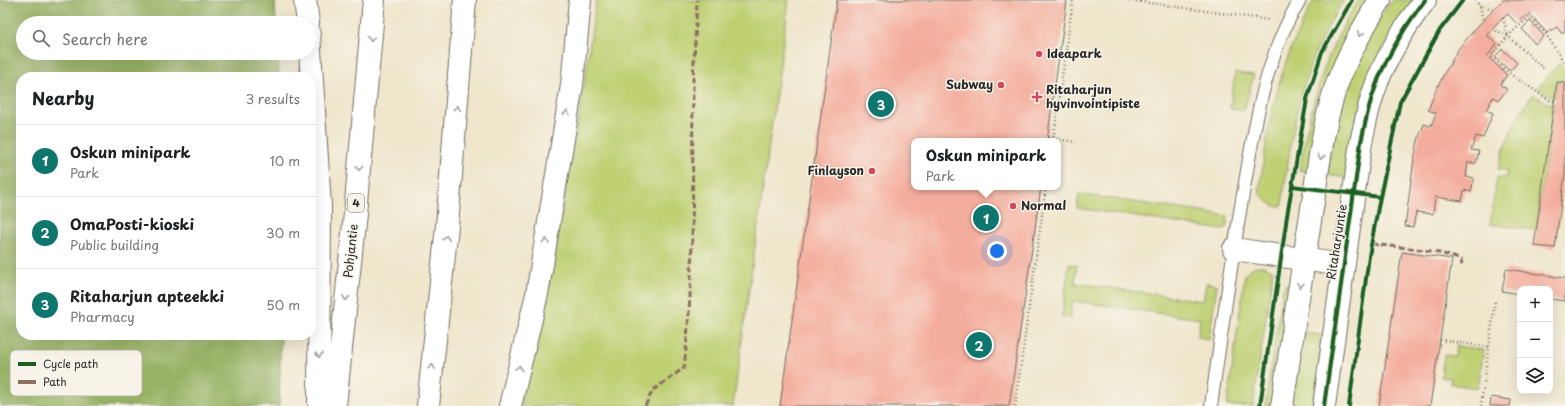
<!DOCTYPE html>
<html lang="en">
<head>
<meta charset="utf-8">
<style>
  :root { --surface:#fff; --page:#f2f2f2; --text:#202124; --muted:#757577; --line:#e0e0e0; --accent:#0f766e }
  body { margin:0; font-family:"Playpen Sans",sans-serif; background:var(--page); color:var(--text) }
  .controls { position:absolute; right:12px; bottom:12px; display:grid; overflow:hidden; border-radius:8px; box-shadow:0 4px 16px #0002 }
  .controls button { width:36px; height:36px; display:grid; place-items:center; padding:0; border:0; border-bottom:1px solid var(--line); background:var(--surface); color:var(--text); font:20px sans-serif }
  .you { position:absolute; left:997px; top:251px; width:14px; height:14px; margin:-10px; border:3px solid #fff; border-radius:50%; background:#1a73e8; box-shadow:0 0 0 6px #1a73e833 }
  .badge { display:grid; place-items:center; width:26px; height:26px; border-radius:50%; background:var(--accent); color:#fff; font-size:13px; font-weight:700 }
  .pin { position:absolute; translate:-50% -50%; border:2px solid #fff; box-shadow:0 1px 4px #0006 }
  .popup { position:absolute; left:911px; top:138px; width:150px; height:52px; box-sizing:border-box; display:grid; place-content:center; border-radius:8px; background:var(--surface); filter:drop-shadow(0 1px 3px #0005); font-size:13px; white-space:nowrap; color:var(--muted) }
  .popup b { font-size:15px; color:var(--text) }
  .popup::after { content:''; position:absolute; left:50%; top:100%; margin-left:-8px; border:8px solid transparent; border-top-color:var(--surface) }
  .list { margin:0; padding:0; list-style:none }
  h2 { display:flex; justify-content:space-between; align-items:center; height:52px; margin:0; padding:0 16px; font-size:17px }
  h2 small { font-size:13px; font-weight:400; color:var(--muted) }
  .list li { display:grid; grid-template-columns:26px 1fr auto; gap:12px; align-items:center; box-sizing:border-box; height:72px; padding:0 16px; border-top:1px solid var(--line) }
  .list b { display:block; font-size:15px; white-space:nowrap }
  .list p { margin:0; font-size:13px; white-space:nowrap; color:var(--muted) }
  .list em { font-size:13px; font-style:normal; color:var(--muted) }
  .icon { flex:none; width:22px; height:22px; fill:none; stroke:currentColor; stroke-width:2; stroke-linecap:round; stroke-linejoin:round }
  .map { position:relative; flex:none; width:1565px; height:406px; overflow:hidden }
  .search { position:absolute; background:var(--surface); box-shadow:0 4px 16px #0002; left:16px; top:16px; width:300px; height:44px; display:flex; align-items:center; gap:10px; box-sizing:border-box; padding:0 14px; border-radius:22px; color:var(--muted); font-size:15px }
  .panel { position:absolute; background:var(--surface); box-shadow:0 4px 16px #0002; left:16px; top:72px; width:300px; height:268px; border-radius:16px }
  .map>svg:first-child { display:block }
  .green { fill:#bfd073; stroke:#757e4f }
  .forest { fill:#97b265; stroke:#616e48 }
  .building { fill:#f4ad9d }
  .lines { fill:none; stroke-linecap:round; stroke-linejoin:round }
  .lane-casing { stroke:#706c63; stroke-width:14 }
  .street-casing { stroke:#706c63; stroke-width:24 }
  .secondary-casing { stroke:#706c63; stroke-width:24 }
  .highway-casing { stroke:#706c63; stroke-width:24 }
  .path { stroke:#706c63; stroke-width:2.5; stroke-dasharray:1 3; stroke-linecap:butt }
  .lane { stroke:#fff; stroke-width:12 }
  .street { stroke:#fff; stroke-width:22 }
  .secondary { stroke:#fff; stroke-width:22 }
  .highway { stroke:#fff; stroke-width:22 }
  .quiet { stroke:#8d6e63; stroke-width:3; stroke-dasharray:6 3; stroke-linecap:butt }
  .cycleway-casing { stroke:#f7f3e8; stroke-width:6 }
  .cycleway { stroke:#1b5e20; stroke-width:4 }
  .oneway { stroke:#a0a0a0 }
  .poi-dot { fill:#d1495b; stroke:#f7f3e8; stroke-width:1.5 }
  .labels { text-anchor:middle; stroke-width:3; stroke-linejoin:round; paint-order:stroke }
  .shield { fill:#f7f3e8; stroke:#686764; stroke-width:1 }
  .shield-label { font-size:11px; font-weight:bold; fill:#2b2b2b }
  .poi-label { font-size:12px; font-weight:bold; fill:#2b2b2b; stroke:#f7f3e8; text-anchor:start }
  .street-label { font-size:12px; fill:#2b2b2b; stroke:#f7f3e8 }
  .key { fill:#f7f3e8; stroke:#bab7af; stroke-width:1 }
  .key-label { font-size:11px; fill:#2b2b2b }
</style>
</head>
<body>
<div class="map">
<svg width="1565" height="406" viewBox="0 0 1565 406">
  <rect width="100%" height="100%" fill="#f7f3e8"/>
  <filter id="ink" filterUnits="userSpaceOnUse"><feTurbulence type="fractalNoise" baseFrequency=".025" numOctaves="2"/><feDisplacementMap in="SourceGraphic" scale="8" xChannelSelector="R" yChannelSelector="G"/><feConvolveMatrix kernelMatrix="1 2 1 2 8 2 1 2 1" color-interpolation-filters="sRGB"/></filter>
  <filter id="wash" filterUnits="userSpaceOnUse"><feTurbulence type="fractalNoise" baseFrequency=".012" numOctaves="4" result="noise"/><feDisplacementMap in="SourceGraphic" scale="16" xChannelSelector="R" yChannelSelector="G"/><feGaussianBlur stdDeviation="0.9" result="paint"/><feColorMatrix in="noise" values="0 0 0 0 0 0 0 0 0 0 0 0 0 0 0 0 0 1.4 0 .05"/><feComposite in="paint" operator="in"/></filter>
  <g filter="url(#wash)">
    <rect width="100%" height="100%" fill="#efe6cb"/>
    <!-- green -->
    <g class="green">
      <path d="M596,0H789L733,406H520L547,296L584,86Z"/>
      <path d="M1314,0H1344C1324,29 1309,66 1300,100C1291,134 1287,170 1282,205L1279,207C1271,206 1264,199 1259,192C1264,160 1267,128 1276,96C1284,62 1298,31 1314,0Z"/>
      <path d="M1359,0H1370L1309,172L1299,170C1311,107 1322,55 1359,0Z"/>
      <path d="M1392,0H1418L1347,178L1327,175C1331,153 1334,130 1340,108C1350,69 1369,33 1392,0Z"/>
      <path d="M1560,63L1565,69V83L1557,82L1554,98L1552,97L1537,88L1548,75Z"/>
      <path d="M1235,73L1254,75L1244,110L1230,109Z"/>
      <path d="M1533,94L1547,103L1554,104L1536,230L1490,224L1497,177L1505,178L1507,171L1498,169C1506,140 1515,118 1533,94Z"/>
      <path d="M1079,194L1228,216L1227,227L1223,230L1077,208Z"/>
      <path d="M1069,264L1077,265L1075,283L1203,301L1206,283L1217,285L1209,339L1198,337L1200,319L1073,301L1070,318L1062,317Z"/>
      <path d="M1255,266H1265L1273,271L1253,406H1227L1245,275L1249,270Z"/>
      <path d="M1286,284L1290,297L1275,406H1265L1283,288Z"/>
      <path d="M1305,332L1324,336L1314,406H1293L1302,340Z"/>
      <path d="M1456,346L1484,350L1478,388L1450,384L1451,378L1441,377L1444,355L1455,356Z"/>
    </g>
    <!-- forest -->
    <path class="forest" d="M0,0H275L276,23H23V53H278L279,77H21V335H281L279,406H0Z"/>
    <g id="blocks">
      <!-- building -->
      <g class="building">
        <path d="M837,0H1067L1047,141H914V187H1041L1009,406H780Z"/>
        <path d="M1503,0H1565V31L1561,33L1557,27L1547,33L1529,13L1517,24L1508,14L1497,23L1487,35L1497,44L1487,56L1507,75L1500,85L1507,89L1499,100L1493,97L1486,110L1493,113L1483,138L1476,136L1471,150L1479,151L1476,163L1468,162L1466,177L1474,178L1471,192L1464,190L1462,201L1435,197L1433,214L1416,212L1413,227L1405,226L1414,159L1419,137L1424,124L1431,126L1436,113L1428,110L1435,92L1444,74L1459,48L1477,27Z"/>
        <path d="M1530,21L1544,36L1535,44L1522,29Z"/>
        <path d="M1502,49L1517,63L1510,71L1495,57Z"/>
        <path d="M1557,82L1565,83V174L1555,248L1534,246Z"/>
        <path d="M1402,252L1452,259L1430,406H1379Z"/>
        <path d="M1506,269L1565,278V301L1550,299V289H1520V294L1502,291Z"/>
        <path d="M1491,397L1511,400L1510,406H1490Z"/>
      </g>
    </g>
  </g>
  <g filter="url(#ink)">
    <use href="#blocks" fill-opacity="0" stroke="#706c63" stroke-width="1"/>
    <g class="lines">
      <defs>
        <path id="lane" d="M1211,406C1221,335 1231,264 1243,194C1254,130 1265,55 1300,0"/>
        <path id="street" d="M1234,249L1343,265"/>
        <g id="secondary">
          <path d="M1282,406C1292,338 1302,270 1313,202C1319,163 1324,118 1338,81C1349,53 1364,26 1380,0"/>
          <path d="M1324,406L1361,142C1365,125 1368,107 1374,91C1385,58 1404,28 1425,0"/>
        </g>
        <g id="highway">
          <path d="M305,0L308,23"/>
          <path d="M309,34L320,206L319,406"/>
          <path d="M335,406L355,214L374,0"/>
          <path d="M428,406L447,226L465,0"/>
          <path d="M510,406L537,294L572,85L580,0"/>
        </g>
      </defs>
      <!-- lane casing -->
      <use href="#lane" class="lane-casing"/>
      <!-- street casing -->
      <use href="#street" class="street-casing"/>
      <!-- secondary casing -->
      <use href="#secondary" class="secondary-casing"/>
      <!-- highway casing -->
      <use href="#highway" class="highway-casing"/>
      <!-- path -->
      <g class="path">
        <path d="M1128,0L1270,20"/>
        <path d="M1475,0L1480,6L1483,20"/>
        <path d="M1480,6L1494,9"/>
        <path d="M1503,18L1508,36"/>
        <path d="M1492,29L1508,36L1545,70"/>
        <path d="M1554,101L1549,100L1509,73L1491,56L1508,36L1529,17L1546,34L1565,64"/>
        <path d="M1048,138L1076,142"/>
        <path d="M1053,141L1073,0"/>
        <path d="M1440,340L1489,347"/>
        <path d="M1015,406L1046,187"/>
        <path d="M1481,406L1495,301"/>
      </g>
      <!-- lane -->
      <use href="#lane" class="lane"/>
      <!-- street -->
      <use href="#street" class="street"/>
      <!-- secondary -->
      <use href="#secondary" class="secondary"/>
      <!-- highway -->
      <use href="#highway" class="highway"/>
      <!-- quiet -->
      <g class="quiet">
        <path d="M1372,244C1401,248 1433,248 1461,260L1462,266"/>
        <path d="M645,406L653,390L684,368C695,273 692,178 693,82C694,55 696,27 697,0"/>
      </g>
      <defs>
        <g id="cycleway">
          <path d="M1292,186L1380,197"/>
          <path d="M1260,406L1287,216L1307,99L1322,52L1352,0"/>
          <path d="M1324,406L1361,142C1365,125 1368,107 1374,91C1385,58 1404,28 1425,0"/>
          <path d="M1349,406L1369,256L1380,197L1400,102L1440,30L1463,0"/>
        </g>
      </defs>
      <!-- cycleway casing -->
      <use href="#cycleway" class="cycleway-casing"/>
      <!-- cycleway -->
      <use href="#cycleway" class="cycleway"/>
    </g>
    <!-- one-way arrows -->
    <defs><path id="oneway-chevron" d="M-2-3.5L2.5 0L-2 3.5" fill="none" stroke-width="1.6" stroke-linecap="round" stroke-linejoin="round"/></defs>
    <g class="oneway">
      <use href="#oneway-chevron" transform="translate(1360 34) rotate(117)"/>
      <use href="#oneway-chevron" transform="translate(371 39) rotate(94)"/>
      <use href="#oneway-chevron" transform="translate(457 108) rotate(-86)"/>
      <use href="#oneway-chevron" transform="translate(567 113) rotate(-80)"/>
      <use href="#oneway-chevron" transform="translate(1321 157) rotate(100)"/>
      <use href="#oneway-chevron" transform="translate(359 168) rotate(95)"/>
      <use href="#oneway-chevron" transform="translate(446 238) rotate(-84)"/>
      <use href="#oneway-chevron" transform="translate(546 241) rotate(-80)"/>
      <use href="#oneway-chevron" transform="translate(1300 285) rotate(99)"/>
      <use href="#oneway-chevron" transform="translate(346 298) rotate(96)"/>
      <use href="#oneway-chevron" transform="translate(319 355) rotate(90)"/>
      <use href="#oneway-chevron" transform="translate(432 367) rotate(-84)"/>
      <use href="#oneway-chevron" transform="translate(519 368) rotate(-76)"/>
    </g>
  </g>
  <!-- markers -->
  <g class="poi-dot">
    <circle cx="1039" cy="54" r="4"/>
    <circle cx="1001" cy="85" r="4"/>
    <path d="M1035 91h4v4h4v4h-4v4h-4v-4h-4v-4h4z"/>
    <circle cx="872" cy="171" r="4"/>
    <circle cx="1013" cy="206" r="4"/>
  </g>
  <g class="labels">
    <!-- shield labels -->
    <rect class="shield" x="348" y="194" width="16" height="18" rx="3"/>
    <g class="shield-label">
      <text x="356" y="207">4</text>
    </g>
    <!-- poi labels -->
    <g class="poi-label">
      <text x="1047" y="58">Ideapark</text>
      <text x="993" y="89" text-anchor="end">Subway</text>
      <text x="1046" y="94">Ritaharjun<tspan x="1046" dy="14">hyvinvointipiste</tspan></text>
      <text x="864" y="175" text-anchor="end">Finlayson</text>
      <text x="1021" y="210">Normal</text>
    </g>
    <!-- street labels -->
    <g class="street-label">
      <text transform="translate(1337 242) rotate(-81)" y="4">Ritaharjuntie</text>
      <text transform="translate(351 251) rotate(-84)" y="4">Pohjantie</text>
    </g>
  </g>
  <!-- legend -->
  <rect x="10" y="350" width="132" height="46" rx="6" class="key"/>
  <rect x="18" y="362" width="18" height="4" fill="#1b5e20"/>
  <rect x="18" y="380" width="18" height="4" fill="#8d6e63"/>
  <g class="key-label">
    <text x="43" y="368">Cycle path</text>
    <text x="43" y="386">Path</text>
  </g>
</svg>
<div class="controls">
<button>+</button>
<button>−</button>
<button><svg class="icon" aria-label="layers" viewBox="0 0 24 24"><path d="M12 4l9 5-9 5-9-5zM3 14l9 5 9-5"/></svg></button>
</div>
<div class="you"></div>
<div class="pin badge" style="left:986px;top:218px">1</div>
<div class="popup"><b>Oskun minipark</b>Park</div>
<div class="pin badge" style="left:979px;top:345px">2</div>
<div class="pin badge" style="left:881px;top:104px">3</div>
<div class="search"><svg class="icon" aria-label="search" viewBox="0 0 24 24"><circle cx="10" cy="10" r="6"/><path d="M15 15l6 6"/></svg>Search here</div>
<section class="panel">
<h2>Nearby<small>3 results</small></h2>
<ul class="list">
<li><span class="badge">1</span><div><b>Oskun minipark</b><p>Park</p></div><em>10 m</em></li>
<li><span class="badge">2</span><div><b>OmaPosti-kioski</b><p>Public building</p></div><em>30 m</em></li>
<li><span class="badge">3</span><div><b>Ritaharjun apteekki</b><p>Pharmacy</p></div><em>50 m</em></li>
</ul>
</section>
</div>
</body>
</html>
